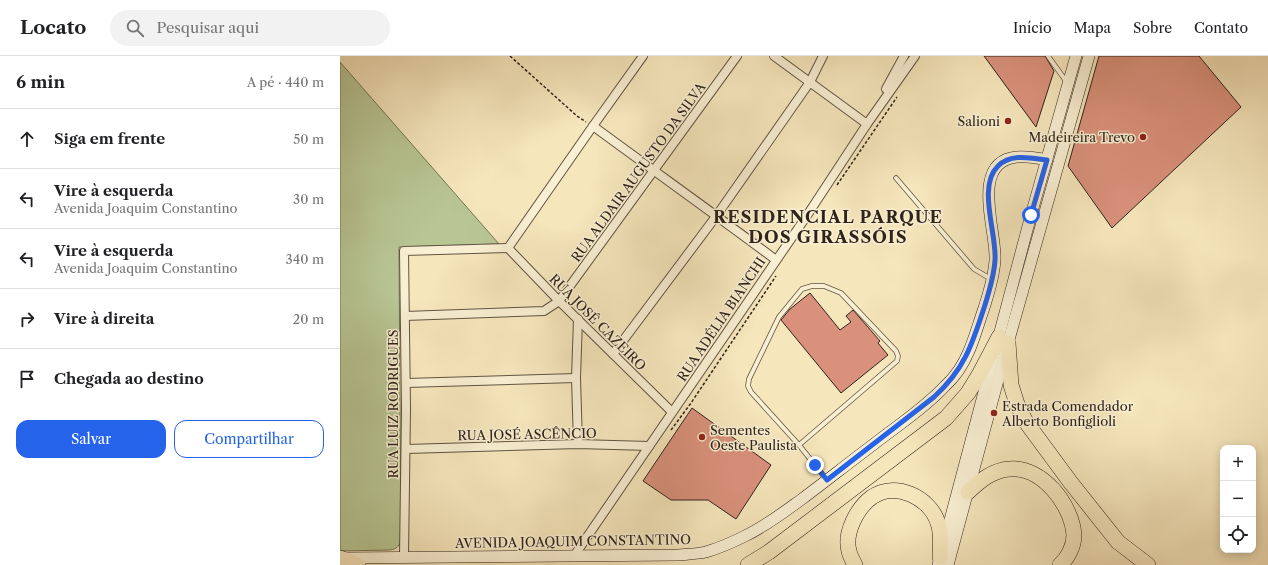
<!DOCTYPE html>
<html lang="pt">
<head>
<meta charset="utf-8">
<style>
  :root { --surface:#fff; --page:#f2f2f2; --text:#202124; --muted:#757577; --line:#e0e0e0; --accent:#2563eb }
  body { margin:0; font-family:"Libre Caslon Text",serif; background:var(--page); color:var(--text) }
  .controls { position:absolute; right:12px; bottom:12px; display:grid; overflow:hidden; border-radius:8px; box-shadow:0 2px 10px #0003 }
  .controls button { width:36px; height:36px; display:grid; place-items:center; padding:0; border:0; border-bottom:1px solid var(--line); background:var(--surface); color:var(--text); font:20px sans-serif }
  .stop { position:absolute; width:12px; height:12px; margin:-9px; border:3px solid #2563eb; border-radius:50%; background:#fff }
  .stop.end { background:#2563eb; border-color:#fff; box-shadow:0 1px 4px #0008 }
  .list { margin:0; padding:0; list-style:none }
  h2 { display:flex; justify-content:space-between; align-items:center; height:52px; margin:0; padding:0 16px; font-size:17px }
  h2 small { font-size:13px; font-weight:400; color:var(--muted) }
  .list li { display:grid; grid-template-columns:26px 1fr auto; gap:12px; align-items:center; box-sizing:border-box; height:60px; padding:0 16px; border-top:1px solid var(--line) }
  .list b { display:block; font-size:15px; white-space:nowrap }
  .list p { margin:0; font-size:13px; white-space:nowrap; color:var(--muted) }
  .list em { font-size:13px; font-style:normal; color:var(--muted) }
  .actions { display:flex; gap:8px; padding:12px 16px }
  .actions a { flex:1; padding:9px 0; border:1px solid var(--accent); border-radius:12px; text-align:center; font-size:14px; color:var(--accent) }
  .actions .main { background:var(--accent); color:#fff }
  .icon { flex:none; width:22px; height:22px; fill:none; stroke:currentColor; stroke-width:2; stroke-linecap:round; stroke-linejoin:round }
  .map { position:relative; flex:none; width:928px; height:509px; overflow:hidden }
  header { display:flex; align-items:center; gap:24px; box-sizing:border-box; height:56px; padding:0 20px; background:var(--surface); border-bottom:1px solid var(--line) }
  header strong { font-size:19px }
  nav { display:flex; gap:22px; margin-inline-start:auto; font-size:14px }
  .search { width:280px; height:36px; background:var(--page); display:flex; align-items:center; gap:10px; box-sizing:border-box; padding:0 14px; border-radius:22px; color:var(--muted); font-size:15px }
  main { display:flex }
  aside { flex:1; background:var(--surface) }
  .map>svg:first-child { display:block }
  .green { fill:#b8c694; stroke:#737456 }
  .building { fill:#da917c; stroke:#2e2319 }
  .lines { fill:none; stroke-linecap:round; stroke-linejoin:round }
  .lane-casing { stroke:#605442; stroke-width:5.5 }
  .street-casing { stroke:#605442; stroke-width:10 }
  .secondary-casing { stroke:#2e2319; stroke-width:12 }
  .highway-casing { stroke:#2e2319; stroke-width:16 }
  .path { stroke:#2e2319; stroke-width:1.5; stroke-dasharray:3 2; stroke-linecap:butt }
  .lane { stroke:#f9efd3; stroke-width:4 }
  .street { stroke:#f9efd3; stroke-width:8 }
  .secondary { stroke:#f9efd3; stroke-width:11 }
  .highway { stroke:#f6e6bc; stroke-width:15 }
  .route { stroke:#2563eb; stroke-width:5 }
  .poi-dot { fill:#8f2418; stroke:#f9efd3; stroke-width:1.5 }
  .labels { text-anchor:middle; stroke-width:3; stroke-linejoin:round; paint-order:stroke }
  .poi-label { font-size:13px; fill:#2e2319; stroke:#f9efd3; text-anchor:end }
  .street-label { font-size:13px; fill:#2e2319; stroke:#f9efd3 }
  .district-label { font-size:17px; font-weight:bold; letter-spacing:1px; fill:#2e2319; stroke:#f9efd3 }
</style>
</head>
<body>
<header>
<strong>Locato</strong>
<div class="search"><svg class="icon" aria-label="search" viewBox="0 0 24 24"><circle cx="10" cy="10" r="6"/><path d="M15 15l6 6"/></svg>Pesquisar aqui</div>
<nav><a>Início</a><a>Mapa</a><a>Sobre</a><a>Contato</a></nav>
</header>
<main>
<aside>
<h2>6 min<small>A pé · 440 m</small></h2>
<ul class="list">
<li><svg class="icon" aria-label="ahead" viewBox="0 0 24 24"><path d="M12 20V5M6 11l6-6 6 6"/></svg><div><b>Siga em frente</b></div><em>50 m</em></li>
<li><svg class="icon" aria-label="left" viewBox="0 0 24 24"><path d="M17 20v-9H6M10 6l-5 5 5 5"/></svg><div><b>Vire à esquerda</b><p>Avenida Joaquim Constantino</p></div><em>30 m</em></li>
<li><svg class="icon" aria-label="left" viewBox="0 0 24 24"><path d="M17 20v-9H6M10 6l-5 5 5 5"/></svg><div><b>Vire à esquerda</b><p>Avenida Joaquim Constantino</p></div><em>340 m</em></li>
<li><svg class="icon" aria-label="right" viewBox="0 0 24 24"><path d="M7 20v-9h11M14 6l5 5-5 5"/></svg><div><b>Vire à direita</b></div><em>20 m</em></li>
<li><svg class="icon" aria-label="arrive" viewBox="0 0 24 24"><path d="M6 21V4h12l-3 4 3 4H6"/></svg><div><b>Chegada ao destino</b></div></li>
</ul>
<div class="actions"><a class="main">Salvar</a><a>Compartilhar</a></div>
</aside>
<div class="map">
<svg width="928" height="509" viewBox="0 0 928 509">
  <rect width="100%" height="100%" fill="#f6e6bc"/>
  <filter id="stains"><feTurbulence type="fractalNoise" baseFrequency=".005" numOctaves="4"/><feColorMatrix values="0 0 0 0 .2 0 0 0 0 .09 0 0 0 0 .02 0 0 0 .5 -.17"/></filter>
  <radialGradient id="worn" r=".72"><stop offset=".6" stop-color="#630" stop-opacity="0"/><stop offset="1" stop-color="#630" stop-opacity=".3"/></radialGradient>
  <!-- green -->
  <path class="green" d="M0,6L159,188L59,191L61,485C58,491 57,493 50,494L0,495Z"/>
  <!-- building -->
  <g class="building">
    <path d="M644,0H705L714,15L696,71Z"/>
    <path d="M759,0H859L901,51L772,172L728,110Z"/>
    <path d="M470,237L500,274L511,266L506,260L513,254L540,285L538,287L548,299L501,337L441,264L450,253Z"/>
    <path d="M352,352L431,409L396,463L368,444H331L303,425Z"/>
  </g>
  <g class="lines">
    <defs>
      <g id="lane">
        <path d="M708,0L726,25"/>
        <path d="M556,122L634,213L651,223"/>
        <path d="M459,389L557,305L558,300L556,295L501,237L484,230H472L462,233L439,261L409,323L408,330L411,336L459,389L487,424"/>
      </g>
      <g id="street">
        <path d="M434,0L527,68"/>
        <path d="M546,33L564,0"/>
        <path d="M253,70C314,115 376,159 436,204"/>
        <path d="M168,192L253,70L303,0"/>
        <path d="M168,192L219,245L332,356"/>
        <path d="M65,260L204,255L219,245L397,0"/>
        <path d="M238,263L236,322L238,388"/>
        <path d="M273,298L377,159L470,26L483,0"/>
        <path d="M66,327L236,322"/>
        <path d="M66,393L238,388L309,390"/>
        <path d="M234,500L468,158L527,68L575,0"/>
        <path d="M64,501L66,353L64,195L168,192"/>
      </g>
      <g id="secondary">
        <path d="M5,502L338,499C347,498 357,498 366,496C379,492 393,486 405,480C426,470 444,456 462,443C486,425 510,406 534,388C557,370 586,351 605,330C615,321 624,307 629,295C635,281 639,266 644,252C649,236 654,221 655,204C657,176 629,105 677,101C687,100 697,102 707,104"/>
        <path d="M598,509L691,159L736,0"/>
        <path d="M608,509L668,287L749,0"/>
      </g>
      <g id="highway">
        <path d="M668,287L671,329L677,348L686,366L731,427L778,486L808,509"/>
        <path d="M628,436C640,425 652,414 670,413C702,410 732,449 734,479C734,490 728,502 720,509"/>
        <path d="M0,502L18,509"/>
        <path d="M408,509L429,496L606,362L628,337L639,319L659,281"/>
        <path d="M515,509C513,505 510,500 509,495C504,477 517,452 532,441C555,425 590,441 598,467C602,477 600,490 600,501"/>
      </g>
    </defs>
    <!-- lane casing -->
    <use href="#lane" class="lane-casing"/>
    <!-- street casing -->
    <use href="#street" class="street-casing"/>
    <!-- secondary casing -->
    <use href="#secondary" class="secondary-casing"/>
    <!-- highway casing -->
    <use href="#highway" class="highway-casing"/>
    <!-- path -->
    <g class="path">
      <path d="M170,0L237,60L246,66"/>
      <path d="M497,129L557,41"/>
      <path d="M331,374L351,347L436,220"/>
    </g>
    <!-- lane -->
    <use href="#lane" class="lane"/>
    <!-- street -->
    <use href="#street" class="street"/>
    <!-- secondary -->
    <use href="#secondary" class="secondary"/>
    <!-- highway -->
    <use href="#highway" class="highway"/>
  </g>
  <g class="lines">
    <!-- route -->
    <path class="route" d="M475,409L487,424L594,341C624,314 632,289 644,252C649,236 654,221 655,204C657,178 637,130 658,110C671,97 691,102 707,104L691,159"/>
  </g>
  <!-- markers -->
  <g class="poi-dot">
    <circle cx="668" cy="65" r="4"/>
    <circle cx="803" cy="81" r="4"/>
    <circle cx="654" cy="357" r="4"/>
    <circle cx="362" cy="381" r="4"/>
  </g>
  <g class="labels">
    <!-- poi labels -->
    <g class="poi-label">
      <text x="660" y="70">Salioni</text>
      <text x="795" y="86">Madeireira Trevo</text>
      <text x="662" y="355" text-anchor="start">Estrada Comendador<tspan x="662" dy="15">Alberto Bonfiglioli</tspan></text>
      <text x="370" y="379" text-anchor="start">Sementes<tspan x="370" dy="15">Oeste Paulista</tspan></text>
    </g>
    <!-- street labels -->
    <g class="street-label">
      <text transform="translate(298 116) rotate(-54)" y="5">RUA ALDAIR AUGUSTO DA SILVA</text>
      <text transform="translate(381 263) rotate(-56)" y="5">RUA ADÉLIA BIANCHI</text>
      <text transform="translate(258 266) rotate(45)" y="5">RUA JOSÉ CAZEIRO</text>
      <text transform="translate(53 348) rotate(-90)" y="5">RUA LUIZ RODRIGUES</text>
      <text transform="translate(187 378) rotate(-1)" y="5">RUA JOSÉ ASCÊNCIO</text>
      <text transform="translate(233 485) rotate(-1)" y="5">AVENIDA JOAQUIM CONSTANTINO</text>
    </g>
    <!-- district labels -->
    <g class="district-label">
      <text x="488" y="167">RESIDENCIAL PARQUE<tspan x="488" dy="20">DOS GIRASSÓIS</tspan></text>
    </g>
  </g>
  <rect width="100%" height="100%" filter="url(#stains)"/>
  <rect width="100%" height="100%" fill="url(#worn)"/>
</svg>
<div class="controls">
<button>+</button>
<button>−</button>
<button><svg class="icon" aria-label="locate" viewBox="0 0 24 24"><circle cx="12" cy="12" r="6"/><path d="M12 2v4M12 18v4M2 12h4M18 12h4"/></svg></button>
</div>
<div class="stop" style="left:691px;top:159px"></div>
<div class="stop end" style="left:475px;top:409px"></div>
</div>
</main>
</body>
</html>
